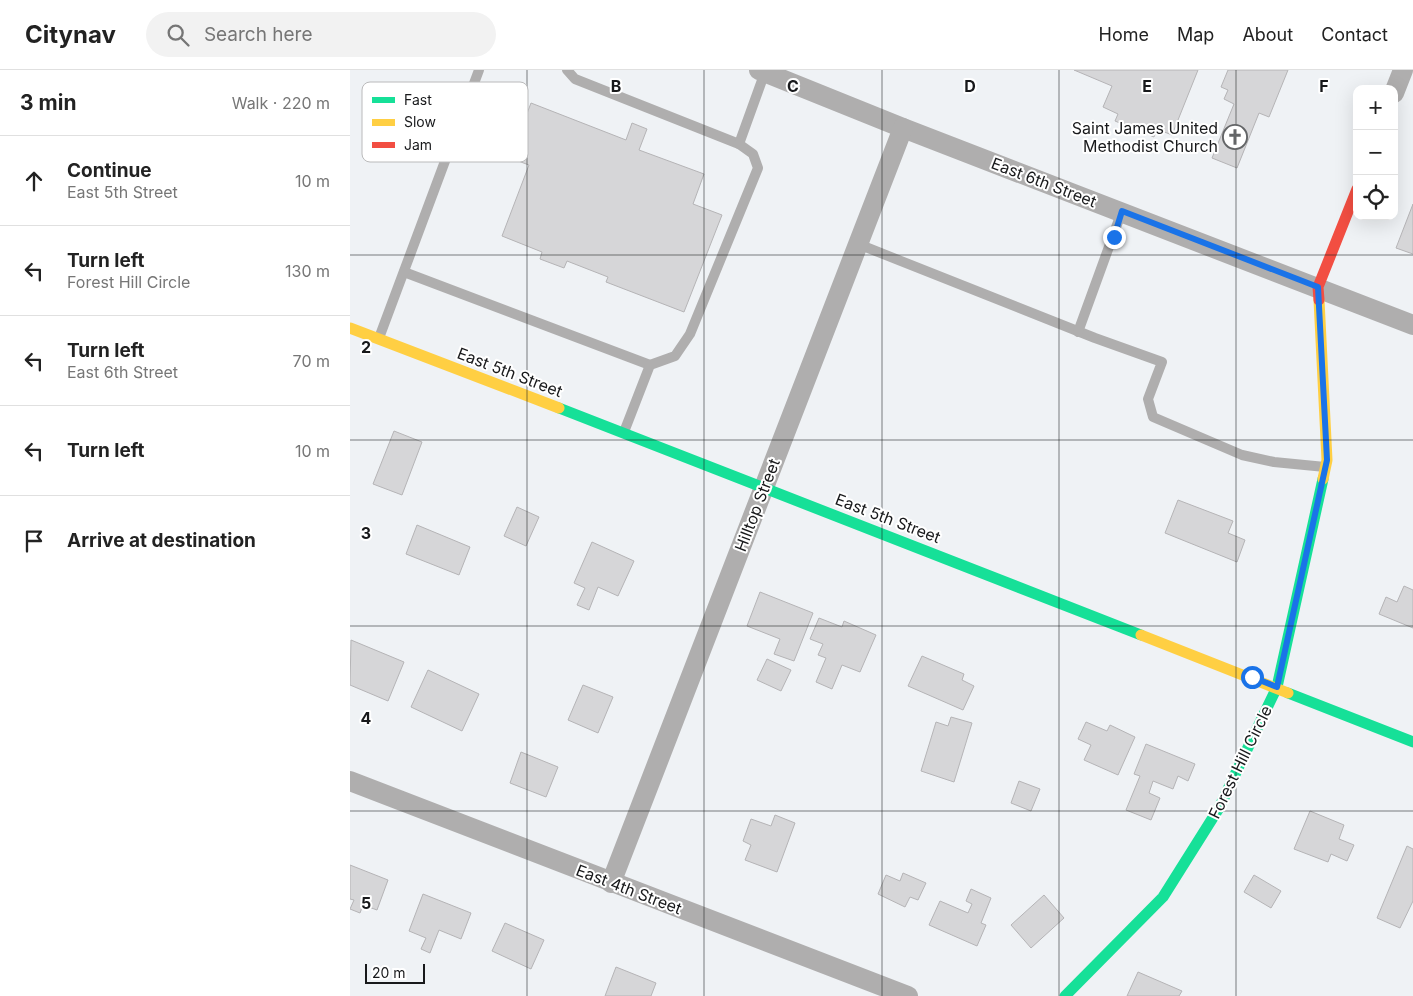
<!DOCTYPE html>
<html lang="en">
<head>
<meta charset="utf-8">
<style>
  :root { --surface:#fff; --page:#f2f2f2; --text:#222; --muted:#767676; --line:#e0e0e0 }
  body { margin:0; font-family:Inter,sans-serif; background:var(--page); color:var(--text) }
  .controls { position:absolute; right:15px; top:15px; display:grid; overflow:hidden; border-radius:10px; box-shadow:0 5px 20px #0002 }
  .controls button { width:45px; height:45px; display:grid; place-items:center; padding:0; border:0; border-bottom:1px solid var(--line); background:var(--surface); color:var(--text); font:25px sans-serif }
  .scale { position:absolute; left:15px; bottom:12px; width:60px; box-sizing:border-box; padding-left:5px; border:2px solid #18191b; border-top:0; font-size:14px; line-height:18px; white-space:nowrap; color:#18191b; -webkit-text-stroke:4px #fff; paint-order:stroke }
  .stop { position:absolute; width:15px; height:15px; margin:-11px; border:4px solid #1a73e8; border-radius:50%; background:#fff }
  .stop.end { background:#1a73e8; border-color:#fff; box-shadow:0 1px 5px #0008 }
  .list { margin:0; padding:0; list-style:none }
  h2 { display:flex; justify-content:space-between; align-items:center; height:65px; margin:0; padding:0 20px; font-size:21px }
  h2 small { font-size:16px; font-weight:400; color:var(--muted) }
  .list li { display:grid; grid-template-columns:32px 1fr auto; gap:15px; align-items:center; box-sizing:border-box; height:90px; padding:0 20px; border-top:1px solid var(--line) }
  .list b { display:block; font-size:19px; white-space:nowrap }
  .list p { margin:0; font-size:16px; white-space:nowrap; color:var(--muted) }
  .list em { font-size:16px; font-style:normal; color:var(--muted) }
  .icon { flex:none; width:28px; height:28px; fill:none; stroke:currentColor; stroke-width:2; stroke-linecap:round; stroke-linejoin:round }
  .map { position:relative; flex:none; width:1063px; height:926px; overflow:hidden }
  header { display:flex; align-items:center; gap:30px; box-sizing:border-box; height:70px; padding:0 25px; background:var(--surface); border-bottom:1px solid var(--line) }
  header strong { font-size:24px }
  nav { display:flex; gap:28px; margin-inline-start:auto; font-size:18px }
  .search { width:350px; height:45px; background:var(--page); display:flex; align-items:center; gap:12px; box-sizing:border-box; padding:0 18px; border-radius:28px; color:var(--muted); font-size:19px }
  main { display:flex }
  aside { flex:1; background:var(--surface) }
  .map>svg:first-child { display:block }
  .building { fill:#d6d6d8; stroke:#b5b4b6 }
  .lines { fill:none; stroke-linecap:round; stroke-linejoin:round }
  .lane { stroke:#afaeae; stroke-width:10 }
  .street { stroke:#afaeae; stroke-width:20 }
  .fast { stroke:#16e098; stroke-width:11 }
  .slow { stroke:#ffcf43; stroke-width:11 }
  .jam { stroke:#f24e42; stroke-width:11 }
  .route { stroke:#1a73e8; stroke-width:6 }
  .grid { fill:none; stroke:#18191b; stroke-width:1; stroke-opacity:0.55 }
  .labels { text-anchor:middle; stroke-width:4; stroke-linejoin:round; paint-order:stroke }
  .poi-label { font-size:16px; fill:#18191b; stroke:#fff; text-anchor:end }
  .street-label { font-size:16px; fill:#18191b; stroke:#fff }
  .key { fill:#fff; stroke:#bababb; stroke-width:1 }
  .key-label { font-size:14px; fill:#18191b }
  .grid-label { font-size:16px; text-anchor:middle; font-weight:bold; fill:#18191b; stroke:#fff; stroke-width:4; stroke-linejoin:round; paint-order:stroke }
</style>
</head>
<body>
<header>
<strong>Citynav</strong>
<div class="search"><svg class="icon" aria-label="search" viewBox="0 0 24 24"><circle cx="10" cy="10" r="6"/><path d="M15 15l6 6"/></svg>Search here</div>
<nav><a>Home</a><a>Map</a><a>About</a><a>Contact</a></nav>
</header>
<main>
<aside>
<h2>3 min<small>Walk · 220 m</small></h2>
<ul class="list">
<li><svg class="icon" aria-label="ahead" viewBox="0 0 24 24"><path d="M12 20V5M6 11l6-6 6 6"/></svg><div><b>Continue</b><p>East 5th Street</p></div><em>10 m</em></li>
<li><svg class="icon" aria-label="left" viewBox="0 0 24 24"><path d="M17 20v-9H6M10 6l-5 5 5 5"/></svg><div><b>Turn left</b><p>Forest Hill Circle</p></div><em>130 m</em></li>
<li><svg class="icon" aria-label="left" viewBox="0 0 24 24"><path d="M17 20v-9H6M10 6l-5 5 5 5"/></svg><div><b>Turn left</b><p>East 6th Street</p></div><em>70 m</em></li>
<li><svg class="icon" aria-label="left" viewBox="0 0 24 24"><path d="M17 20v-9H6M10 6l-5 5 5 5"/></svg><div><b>Turn left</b></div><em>10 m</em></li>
<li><svg class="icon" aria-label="arrive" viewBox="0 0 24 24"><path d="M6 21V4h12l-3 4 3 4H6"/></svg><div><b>Arrive at destination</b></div></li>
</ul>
</aside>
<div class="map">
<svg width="1063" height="926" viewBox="0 0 1063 926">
  <rect width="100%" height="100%" fill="#eff2f5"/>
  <!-- building -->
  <g class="building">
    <path d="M724,0H848L822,65L807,59L804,67L765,51L768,44L753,37L762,16Z"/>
    <path d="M878,0H938L919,47L909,43L887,98L862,88L884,34L874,29L878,20L871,17Z"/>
    <path d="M181,33L276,70L282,53L297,59L289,80L354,104L343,134L372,145L334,242L256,212L258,207L217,191L214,198L190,189L192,182L152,166L179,95L160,88Z"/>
    <path d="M1063,134V184L1046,178Z"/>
    <path d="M44,361L72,372L52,425L23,414Z"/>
    <path d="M828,430L883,451L878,463L895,470L887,492L815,463Z"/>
    <path d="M167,437L189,447L176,476L154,466Z"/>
    <path d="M67,455L120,477L109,505L56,484Z"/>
    <path d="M242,472L284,491L268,526L248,517L239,540L227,535L235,518L224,513Z"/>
    <path d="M1054,516L1063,520V558L1029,544L1036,527L1047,532Z"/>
    <path d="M410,522L463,543L444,591L424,584L430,569L397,556Z"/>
    <path d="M469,548L492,557L494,551L526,565L510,602L492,595L482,619L466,612L476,588L468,585L473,574L460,569Z"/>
    <path d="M1,570L54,592L38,631L0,615Z"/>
    <path d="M572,586L614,604L612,610L624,616L613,640L558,616Z"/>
    <path d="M417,589L441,600L431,621L407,610Z"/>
    <path d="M78,600L129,624L112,661L61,637Z"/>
    <path d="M233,615L263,627L248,663L218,650Z"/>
    <path d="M601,647L622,653L604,712L571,701L586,652L598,656Z"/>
    <path d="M736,652L757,661L760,655L785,667L768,705L734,690L741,675L728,669Z"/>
    <path d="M796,674L845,694L838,711L828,706L823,719L803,711L799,723L810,728L801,750L776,740L790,706L784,704Z"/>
    <path d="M171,682L208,697L196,727L160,713Z"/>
    <path d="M669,711L690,719L681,741L661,733Z"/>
    <path d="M960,741L994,755L989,769L1004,775L997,791L981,784L978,792L944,779Z"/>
    <path d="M425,745L445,753L427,802L395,790L401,775L393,771L401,749L421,756Z"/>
    <path d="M1057,776L1063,779V831L1050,858L1027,848Z"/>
    <path d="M0,795L38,810L27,840L13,835L10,843L0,839L4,830L0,829Z"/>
    <path d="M553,803L576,813L568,830L560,827L555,837L528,824L536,805L550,811Z"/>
    <path d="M904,805L931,821L921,838L894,822Z"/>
    <path d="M621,819L641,828L631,853L636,855L627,876L579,855L590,831L618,843L622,834L616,831Z"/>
    <path d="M73,824L121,843L111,869L89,860L80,883L71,879L76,868L59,861Z"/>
    <path d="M694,825L714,848L681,878L661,855Z"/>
    <path d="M155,853L194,870L181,899L142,881Z"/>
    <path d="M266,897L306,913L301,926H255Z"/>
    <path d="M788,902L832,921L829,926H777Z"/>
  </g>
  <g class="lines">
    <!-- lane -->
    <g class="lane">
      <path d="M217,0L225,9L389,74"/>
      <path d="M508,174L745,268L812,292L798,329L803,347L892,385L924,392L975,397"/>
      <path d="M54,202L300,295"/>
      <path d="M728,262L772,141"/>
      <path d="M29,268L129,0"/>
      <path d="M274,362L300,295L325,286L340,264L408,98L403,84L389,74L415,2"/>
    </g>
    <!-- street -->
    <g class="street">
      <path d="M409,0L553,58L1063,255"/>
      <path d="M1044,23L1053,0"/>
      <path d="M0,711L558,926"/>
      <path d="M261,813L553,58"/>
    </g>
    <!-- fast -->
    <g class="fast">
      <path d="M209,338L791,565"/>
      <path d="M938,623L1063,672"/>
      <path d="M715,926L813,827L869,738L927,617L973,409"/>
    </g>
    <!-- slow -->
    <g class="slow">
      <path d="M969,230L977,390L973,409"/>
      <path d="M0,258L209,338"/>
      <path d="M791,565L938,623"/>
    </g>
    <!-- jam -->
    <path class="jam" d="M969,230L968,217L1007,119"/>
  </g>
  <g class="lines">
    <!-- route -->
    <path class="route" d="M764,167L772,141L968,217L977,390L927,617L902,607"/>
  </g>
  <!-- grid -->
  <path class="grid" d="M177,0V926M354,0V926M532,0V926M709,0V926M886,0V926M0,185H1063M0,370H1063M0,556H1063M0,741H1063"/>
  <!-- icons -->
  <defs>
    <symbol id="church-ring" viewBox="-11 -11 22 22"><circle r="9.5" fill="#fff" stroke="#636567" stroke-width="1.5"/><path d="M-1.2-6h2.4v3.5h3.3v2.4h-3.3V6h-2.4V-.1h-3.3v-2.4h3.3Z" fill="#636567"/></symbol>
  </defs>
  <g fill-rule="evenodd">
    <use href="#church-ring" x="871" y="53" width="28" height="28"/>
  </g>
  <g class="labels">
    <!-- poi labels -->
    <g class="poi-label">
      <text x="868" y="64">Saint James United<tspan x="868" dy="18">Methodist Church</tspan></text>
    </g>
    <!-- street labels -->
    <g class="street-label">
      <text transform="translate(694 112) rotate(21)" y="6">East 6th Street</text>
      <text transform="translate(160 302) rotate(21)" y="6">East 5th Street</text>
      <text transform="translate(407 435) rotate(-69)" y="6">Hilltop Street</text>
      <text transform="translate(538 448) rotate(21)" y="6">East 5th Street</text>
      <text transform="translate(890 692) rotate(-64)" y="6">Forest Hill Circle</text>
      <text transform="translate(279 819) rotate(21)" y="6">East 4th Street</text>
    </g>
  </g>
  <!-- legend -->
  <rect x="12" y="12" width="166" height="80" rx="8" class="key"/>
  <rect x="22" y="27" width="23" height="6" fill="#16e098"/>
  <rect x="22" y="49" width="23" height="7" fill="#ffcf43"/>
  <rect x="22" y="72" width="23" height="6" fill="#f24e42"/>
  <g class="key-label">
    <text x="54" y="35">Fast</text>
    <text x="54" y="57">Slow</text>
    <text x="54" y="80">Jam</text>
  </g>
  <g class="grid-label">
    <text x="266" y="22">B</text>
    <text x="443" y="22">C</text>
    <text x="620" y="22">D</text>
    <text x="797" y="22">E</text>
    <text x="974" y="22">F</text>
    <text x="16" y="283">2</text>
    <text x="16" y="469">3</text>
    <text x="16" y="654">4</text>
    <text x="16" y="839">5</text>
  </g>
</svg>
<div class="controls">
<button>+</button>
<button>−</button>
<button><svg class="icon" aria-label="locate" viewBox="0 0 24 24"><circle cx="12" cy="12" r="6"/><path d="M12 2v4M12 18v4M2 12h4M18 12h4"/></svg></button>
</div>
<div class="scale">20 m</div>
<div class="stop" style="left:902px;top:607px"></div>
<div class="stop end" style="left:764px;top:167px"></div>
</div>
</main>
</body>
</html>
